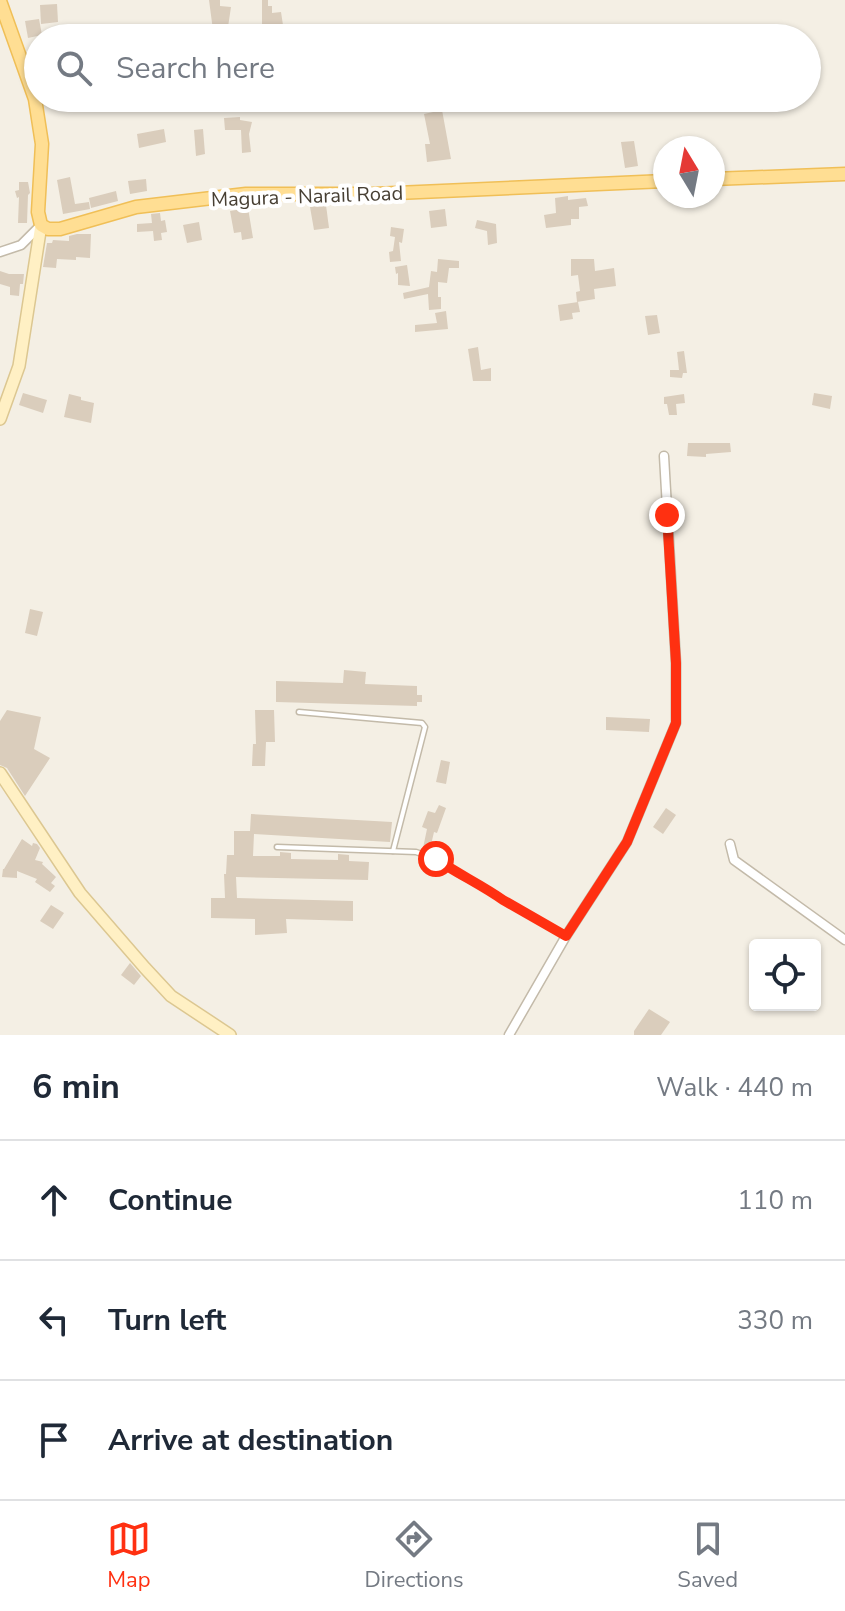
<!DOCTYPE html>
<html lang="en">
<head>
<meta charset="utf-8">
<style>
  :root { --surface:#fff; --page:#f2f2f3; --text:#1f2937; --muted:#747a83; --line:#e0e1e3; --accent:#ff3011 }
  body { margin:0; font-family:"Nunito Sans",sans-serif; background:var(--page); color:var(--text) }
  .controls { position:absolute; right:24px; bottom:24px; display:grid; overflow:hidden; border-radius:8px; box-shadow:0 2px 6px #0004 }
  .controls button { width:72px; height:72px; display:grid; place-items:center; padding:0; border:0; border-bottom:2px solid var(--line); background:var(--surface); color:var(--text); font:40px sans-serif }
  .compass { position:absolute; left:653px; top:136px; width:72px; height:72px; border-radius:50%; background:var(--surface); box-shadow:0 2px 6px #0004; rotate:350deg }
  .stop { position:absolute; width:24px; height:24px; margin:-18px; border:6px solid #ff3011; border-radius:50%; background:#fff }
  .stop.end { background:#ff3011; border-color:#fff; box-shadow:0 2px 8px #0008 }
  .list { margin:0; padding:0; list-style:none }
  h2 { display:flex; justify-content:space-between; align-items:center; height:104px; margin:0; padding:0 32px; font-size:34px }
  h2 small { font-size:26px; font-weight:400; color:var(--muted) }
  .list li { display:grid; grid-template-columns:52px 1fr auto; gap:24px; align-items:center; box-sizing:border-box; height:120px; padding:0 32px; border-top:2px solid var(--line) }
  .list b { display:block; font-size:30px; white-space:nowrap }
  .list em { font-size:26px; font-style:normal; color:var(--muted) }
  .icon { flex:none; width:44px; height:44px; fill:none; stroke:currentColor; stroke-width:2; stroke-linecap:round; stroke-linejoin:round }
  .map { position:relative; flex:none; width:845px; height:1035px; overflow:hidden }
  .search { position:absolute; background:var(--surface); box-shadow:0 2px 6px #0004; left:24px; right:24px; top:24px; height:88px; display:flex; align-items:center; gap:20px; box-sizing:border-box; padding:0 28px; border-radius:44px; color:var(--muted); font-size:30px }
  .sheet { height:464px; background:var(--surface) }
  nav { display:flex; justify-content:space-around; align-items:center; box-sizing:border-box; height:112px; border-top:2px solid var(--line); background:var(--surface); font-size:22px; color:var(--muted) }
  nav a { display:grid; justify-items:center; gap:4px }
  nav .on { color:var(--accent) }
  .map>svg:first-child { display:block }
  .building { fill:#dacdbc }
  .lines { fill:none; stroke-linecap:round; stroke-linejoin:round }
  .lane-casing { stroke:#c3baa9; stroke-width:7 }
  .street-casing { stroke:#c3baa9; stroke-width:11 }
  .secondary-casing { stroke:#dcc791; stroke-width:14 }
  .primary-casing { stroke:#f0bf57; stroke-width:15 }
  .lane { stroke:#fff; stroke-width:4 }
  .street { stroke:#fff; stroke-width:8 }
  .secondary { stroke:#fff0c4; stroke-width:11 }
  .primary { stroke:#ffde93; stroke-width:12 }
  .route { stroke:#ff3011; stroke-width:10 }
  .labels { text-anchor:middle; stroke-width:8; stroke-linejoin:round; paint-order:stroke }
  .street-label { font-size:20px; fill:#473f33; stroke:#fff }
</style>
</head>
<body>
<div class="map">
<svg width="845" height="1035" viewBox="0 0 845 1035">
  <rect width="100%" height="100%" fill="#f4efe4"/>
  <!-- building -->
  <g class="building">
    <path d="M209,0H220V6L231,7L228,27L238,25L240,38H214Z"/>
    <path d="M262,0H268V6H272V13L281,12L285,38H275L273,24H262Z"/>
    <path d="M57,4L58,22L41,24L40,5Z"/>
    <path d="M39,19L42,35L28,38L25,21Z"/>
    <path d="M442,110L451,159L427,162L425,144H430L424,114Z"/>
    <path d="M240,117V120L252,122L249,134L251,152L242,153L241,130H225L224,118Z"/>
    <path d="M164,129L166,142L139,148L137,134Z"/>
    <path d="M203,129L205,154L196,156L194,130Z"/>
    <path d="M634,141L638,166L625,168L621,142Z"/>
    <path d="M70,177L75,204L89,202L90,209L63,214L57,180Z"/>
    <path d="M146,179L147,191L130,194L128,181Z"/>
    <path d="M19,182H28L30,193L28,195L27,223H18L19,197L17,198L15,191L19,190Z"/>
    <path d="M116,191L118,201L91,208L89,198Z"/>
    <path d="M568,196V200L586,198L588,206L579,207V219H571V225L546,228L544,215L556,213L555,198Z"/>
    <path d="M326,205L329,228L314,230L310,207Z"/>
    <path d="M248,208L253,238L242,240L241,232L234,233L230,211Z"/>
    <path d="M445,209L447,226L431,228L429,211Z"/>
    <path d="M160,213L161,221L165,220L167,232L161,233L162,240L154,241L153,231L137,232V224L152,223L151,214Z"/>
    <path d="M477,220L496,224L497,243L488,245L487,231L475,228Z"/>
    <path d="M199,222L202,240L187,243L183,225Z"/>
    <path d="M391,227L404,229L402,243L399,242L401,261L390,262L389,252L393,251L395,237L390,236Z"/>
    <path d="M77,234H91L90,258L76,257V260L57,259L56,268L43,267L47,243H52L53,240L69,241V236Z"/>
    <path d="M438,259L459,261V268H449L447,283L438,282V297H441V309L429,310L428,294L404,299L403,293L429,287L431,271L437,272Z"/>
    <path d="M571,259H594L595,271L614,268L616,286L594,289L595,299L577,302L576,292L580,291L578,275L571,276Z"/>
    <path d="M407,265L410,286L398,285V273L396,274L395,267Z"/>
    <path d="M0,271L9,274H24L23,284H20L19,296L10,295V287L0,284Z"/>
    <path d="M578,302L580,312L572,313L573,319L560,321L558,305Z"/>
    <path d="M446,311L448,329L415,332V325L437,323L435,313Z"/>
    <path d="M657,315L660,333L648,335L645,316Z"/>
    <path d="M478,347L481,370L491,368V381H473L468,349Z"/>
    <path d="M684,351L687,373H683L682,378L670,377V370H679L677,352Z"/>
    <path d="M23,393L47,400L43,413L19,405Z"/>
    <path d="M814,393L832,396L830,409L812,405Z"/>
    <path d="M69,394L81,397V400L94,403L91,423L64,417Z"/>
    <path d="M684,394L685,403L676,404L677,415H669L667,404H664V397Z"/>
    <path d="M688,443H730L731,452L706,454V457L687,456Z"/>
    <path d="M30,609L43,612L37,636L25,633Z"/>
    <path d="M344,670L366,672L365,684L417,686V695H422V702H417V706L276,702V681L343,683Z"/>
    <path d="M7,710L41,717L34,749L50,758L25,796L7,768L0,765V721Z"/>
    <path d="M255,710H274L275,742H266L265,766H252L253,744H256Z"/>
    <path d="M606,717L650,719L649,732L606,730Z"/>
    <path d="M441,760L450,762L446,784L436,782Z"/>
    <path d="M439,805L446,808L437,833L434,832L430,849L423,848L427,829L422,827L428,811L435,813Z"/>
    <path d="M666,808L676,815L663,834L653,827Z"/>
    <path d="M251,814L392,822L390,842L254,834L253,856H280V852L291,853V859L338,860V854L349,855V861L369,862L368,880L236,877L237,898L353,901V921L286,919L287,933L255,935V919L211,918V898H225L224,874H226L227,855H234V831H250Z"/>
    <path d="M22,839L32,846L33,843L37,844L40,848L35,860L43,862L42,864L56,877L51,883L55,886L50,892L35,882L37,879L17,871V878L2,877L3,869H4Z"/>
    <path d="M51,905L64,913L53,929L40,921Z"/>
    <path d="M130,963L141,976L134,985L121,975Z"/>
    <path d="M649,1009L670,1022L661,1035H634V1031Z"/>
  </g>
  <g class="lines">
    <defs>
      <g id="lane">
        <path d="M299,712L422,723L425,727L393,851"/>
        <path d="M277,847L416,852L436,859L463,877L496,894L503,900L564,935"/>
      </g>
      <g id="street">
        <path d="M0,252L21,245L41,225"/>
        <path d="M730,844L734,860L845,940"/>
        <path d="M509,1035L566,936L627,842L676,723V663L664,456"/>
      </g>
      <g id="secondary">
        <path d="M0,419L19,366L41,225"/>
        <path d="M0,773L80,893L145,968L171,996L230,1035"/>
      </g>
      <g id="primary">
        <path d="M0,1L35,99L42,144L38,212L41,225L48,229H60L136,207L246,194H374L665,181"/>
        <path d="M713,179L845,174"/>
      </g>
    </defs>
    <!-- lane casing -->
    <use href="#lane" class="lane-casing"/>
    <!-- street casing -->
    <use href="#street" class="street-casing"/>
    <!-- secondary casing -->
    <use href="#secondary" class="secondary-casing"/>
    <!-- primary casing -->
    <use href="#primary" class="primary-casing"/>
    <!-- lane -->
    <use href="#lane" class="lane"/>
    <!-- street -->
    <use href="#street" class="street"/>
    <!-- secondary -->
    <use href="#secondary" class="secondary"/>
    <!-- primary -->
    <use href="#primary" class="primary"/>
  </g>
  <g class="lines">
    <!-- route -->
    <path class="route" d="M436,859C458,874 482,885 503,900L566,936L627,842L676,723V663L667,515"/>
  </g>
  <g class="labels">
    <!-- street labels -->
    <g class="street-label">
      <text transform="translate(307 196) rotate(-2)" y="7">Magura - Narail Road</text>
    </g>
  </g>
</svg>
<div class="controls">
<button><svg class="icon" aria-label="locate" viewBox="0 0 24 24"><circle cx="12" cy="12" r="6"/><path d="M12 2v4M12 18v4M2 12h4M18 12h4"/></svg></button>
</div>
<svg class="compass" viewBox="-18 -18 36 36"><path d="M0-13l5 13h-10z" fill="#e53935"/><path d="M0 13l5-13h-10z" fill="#747a83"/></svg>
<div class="stop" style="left:436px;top:859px"></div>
<div class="stop end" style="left:667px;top:515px"></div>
<div class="search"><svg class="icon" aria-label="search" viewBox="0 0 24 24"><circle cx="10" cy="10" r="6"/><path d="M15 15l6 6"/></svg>Search here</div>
</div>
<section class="sheet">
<h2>6 min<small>Walk · 440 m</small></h2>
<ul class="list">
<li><svg class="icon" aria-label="ahead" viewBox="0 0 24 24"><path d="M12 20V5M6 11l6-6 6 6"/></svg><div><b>Continue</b></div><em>110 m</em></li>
<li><svg class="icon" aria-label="left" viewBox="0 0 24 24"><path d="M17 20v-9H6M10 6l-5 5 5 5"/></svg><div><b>Turn left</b></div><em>330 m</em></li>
<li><svg class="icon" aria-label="arrive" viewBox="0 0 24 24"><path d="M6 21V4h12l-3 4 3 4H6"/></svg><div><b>Arrive at destination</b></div></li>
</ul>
</section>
<nav>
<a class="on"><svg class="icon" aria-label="map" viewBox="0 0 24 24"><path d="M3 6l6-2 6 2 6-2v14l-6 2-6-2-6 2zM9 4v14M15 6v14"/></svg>Map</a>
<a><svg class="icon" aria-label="directions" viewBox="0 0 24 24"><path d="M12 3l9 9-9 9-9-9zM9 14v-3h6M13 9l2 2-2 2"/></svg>Directions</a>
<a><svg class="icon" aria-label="saved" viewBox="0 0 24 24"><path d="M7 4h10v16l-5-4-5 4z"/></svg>Saved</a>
</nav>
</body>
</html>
